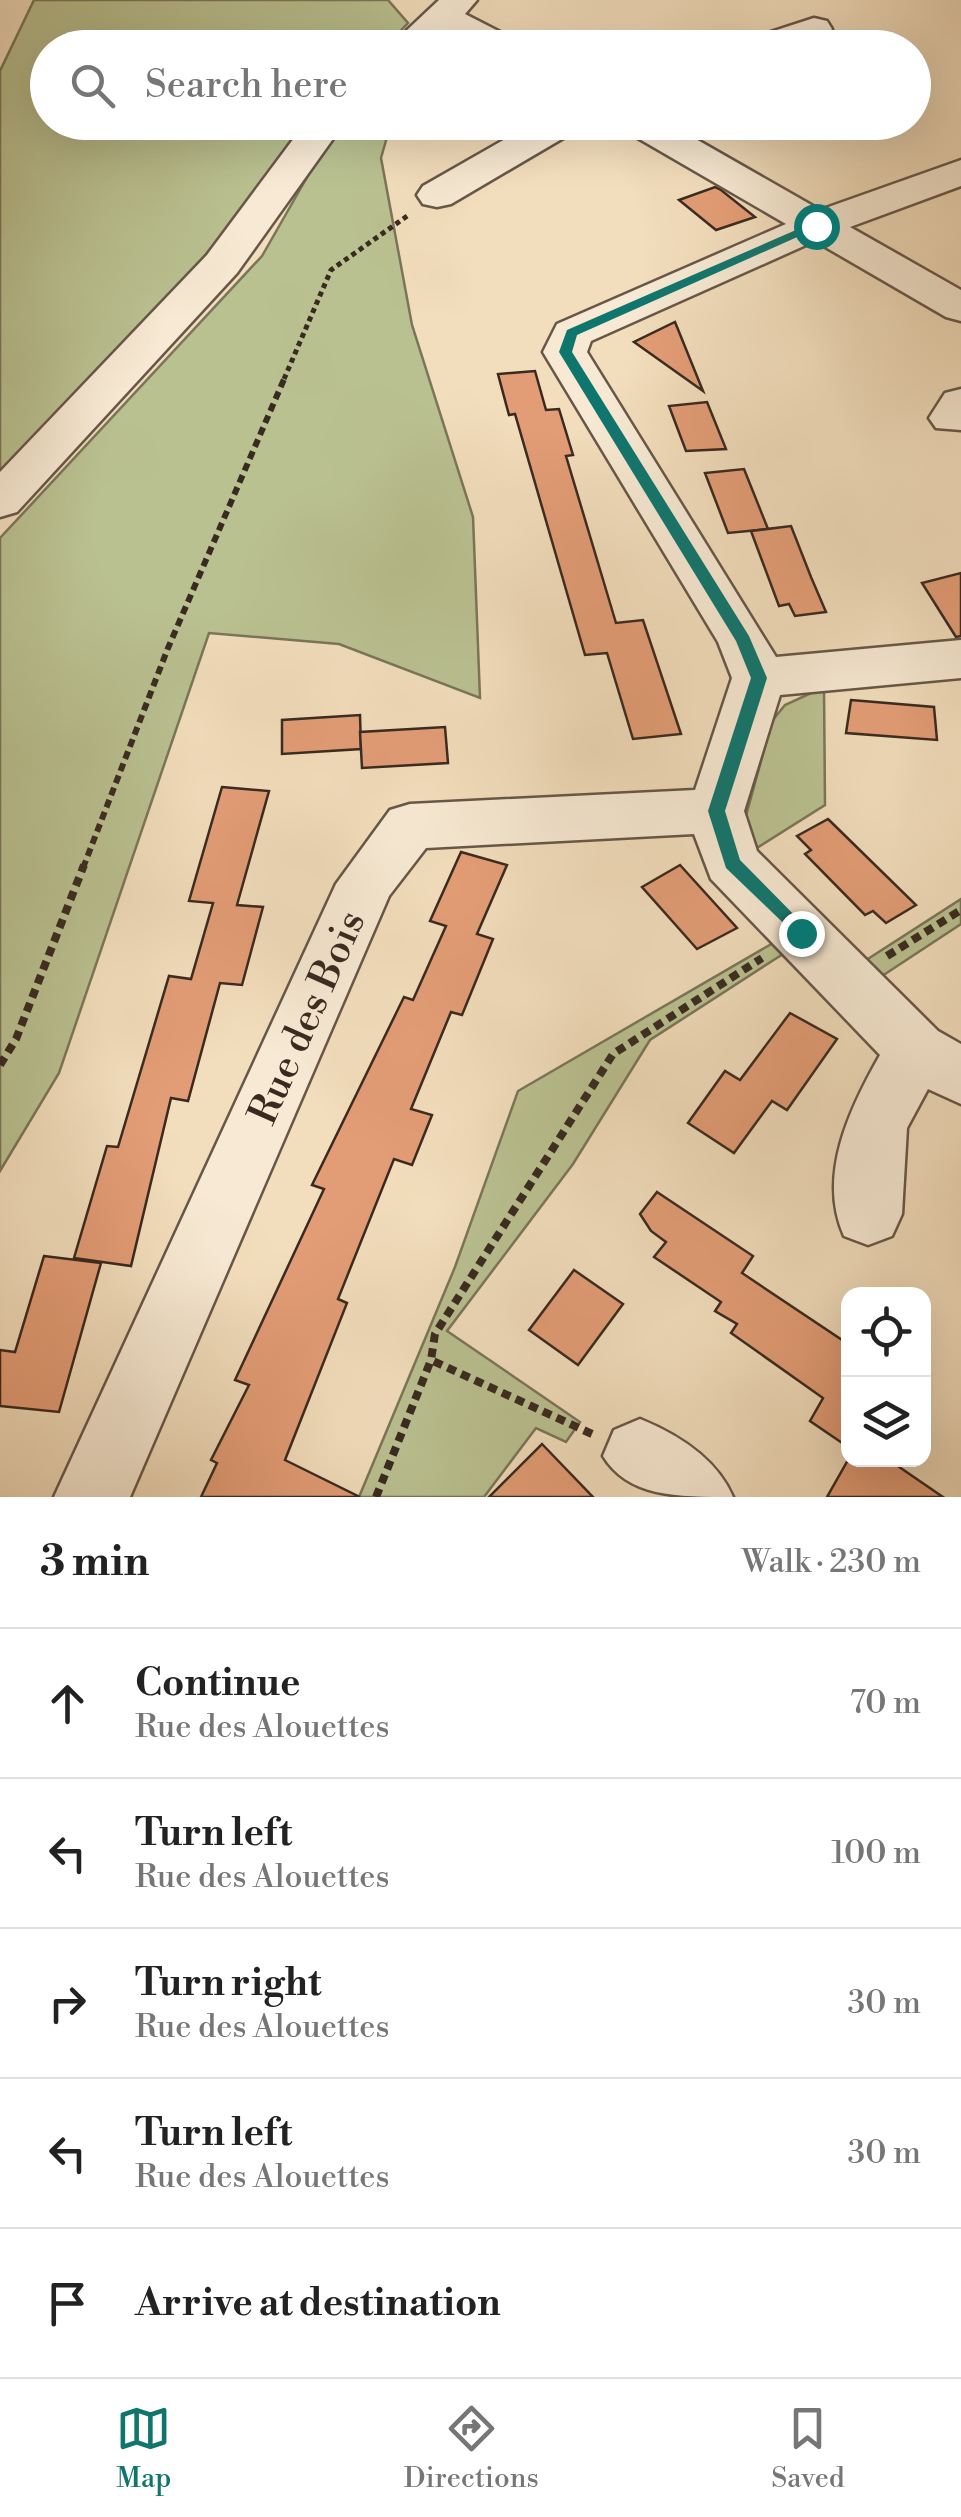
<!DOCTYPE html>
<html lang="en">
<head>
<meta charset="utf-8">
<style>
  :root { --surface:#fff; --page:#f2f2f2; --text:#222; --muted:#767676; --line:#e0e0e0; --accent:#0f766e }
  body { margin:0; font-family:"Libre Bodoni",serif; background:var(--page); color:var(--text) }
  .controls { position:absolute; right:30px; bottom:30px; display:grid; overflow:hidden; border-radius:20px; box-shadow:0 10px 40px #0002 }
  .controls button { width:90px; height:90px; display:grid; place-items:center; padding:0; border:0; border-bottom:2px solid var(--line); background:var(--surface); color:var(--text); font:50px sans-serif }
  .stop { position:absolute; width:30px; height:30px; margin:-22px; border:8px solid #0f766e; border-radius:50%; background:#fff }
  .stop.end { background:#0f766e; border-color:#fff; box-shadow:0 2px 10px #0008 }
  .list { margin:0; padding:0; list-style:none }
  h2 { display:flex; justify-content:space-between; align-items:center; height:130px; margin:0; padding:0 40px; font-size:42px }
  h2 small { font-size:32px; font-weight:400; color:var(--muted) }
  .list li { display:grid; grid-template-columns:65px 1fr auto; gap:30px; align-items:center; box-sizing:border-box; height:150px; padding:0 40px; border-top:2px solid var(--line) }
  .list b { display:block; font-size:38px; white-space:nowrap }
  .list p { margin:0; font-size:32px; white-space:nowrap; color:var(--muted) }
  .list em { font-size:32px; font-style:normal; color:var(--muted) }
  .icon { flex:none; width:55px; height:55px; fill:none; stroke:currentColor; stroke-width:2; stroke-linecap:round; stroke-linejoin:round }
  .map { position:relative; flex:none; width:961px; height:1497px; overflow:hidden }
  .search { position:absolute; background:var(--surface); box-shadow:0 10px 40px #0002; left:30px; right:30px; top:30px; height:110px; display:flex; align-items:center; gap:25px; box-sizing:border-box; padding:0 35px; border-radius:55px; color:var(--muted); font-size:38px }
  .sheet { height:880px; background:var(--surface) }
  nav { display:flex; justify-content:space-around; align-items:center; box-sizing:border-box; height:140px; border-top:2px solid var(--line); background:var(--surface); font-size:28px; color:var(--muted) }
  nav a { display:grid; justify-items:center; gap:5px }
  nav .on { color:var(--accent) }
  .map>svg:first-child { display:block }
  .green { fill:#bac191; stroke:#7a7659; stroke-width:2.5 }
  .building { fill:#e39d76; stroke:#392a21; stroke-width:2.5 }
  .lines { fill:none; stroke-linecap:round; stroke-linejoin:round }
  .minor-casing { stroke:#675748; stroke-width:5 }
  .path-far2 { stroke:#392a21; stroke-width:5; stroke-dasharray:5 4; stroke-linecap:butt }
  .path-far1 { stroke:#392a21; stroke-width:6; stroke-dasharray:8 5; stroke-linecap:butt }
  .path { stroke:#392a21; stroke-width:8; stroke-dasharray:9 6; stroke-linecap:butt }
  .minor { fill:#f7e9d3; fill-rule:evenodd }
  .route { fill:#0f766e }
  .labels { text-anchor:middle; stroke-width:9; stroke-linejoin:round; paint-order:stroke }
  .street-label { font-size:40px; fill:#392a21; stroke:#f7e9d3 }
</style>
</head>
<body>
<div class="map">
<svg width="961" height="1497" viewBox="0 0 961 1497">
  <rect width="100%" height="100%" fill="#f2ddbc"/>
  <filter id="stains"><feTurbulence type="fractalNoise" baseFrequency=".002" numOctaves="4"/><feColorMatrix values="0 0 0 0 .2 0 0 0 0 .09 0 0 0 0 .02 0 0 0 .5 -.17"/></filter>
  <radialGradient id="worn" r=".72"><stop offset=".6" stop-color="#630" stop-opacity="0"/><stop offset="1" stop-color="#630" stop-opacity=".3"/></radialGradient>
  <!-- green -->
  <g class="green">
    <path d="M34,0H388L408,23L385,47L48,48V122L311,123L187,278L0,471V71Z"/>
    <path d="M347,123H391L381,158L412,325L473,517L480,698L339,644L209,633L59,1073L0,1171V538L262,256L326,144Z"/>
    <path d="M824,687L825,805L752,851L744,823L772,721L785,705Z"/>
    <path d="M961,899V924L873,982L857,966Z"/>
    <path d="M773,943L783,954L650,1040L573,1164L447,1331L580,1422L566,1442L536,1428L484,1497H359L455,1267L518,1091Z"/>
  </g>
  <!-- building -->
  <g class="building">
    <path d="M715,187L721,190L755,217L716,230L679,200Z"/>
    <path d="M675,322L703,391L634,342Z"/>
    <path d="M535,371L546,410L559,409L573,455L566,456L616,623L643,620L681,734L633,739L607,653L585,655L515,414L509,415L498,374Z"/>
    <path d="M707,402L726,449L686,451L669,406Z"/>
    <path d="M744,469L768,529L728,533L705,473Z"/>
    <path d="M791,526L811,577L826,612L795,616L789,604L779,606L751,531Z"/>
    <path d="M961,573V636L956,637L922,583Z"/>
    <path d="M851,700L934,707L937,740L846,733Z"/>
    <path d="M360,715L361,749L282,754V720Z"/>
    <path d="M445,727L448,763L362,768L360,732Z"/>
    <path d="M222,787L269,791L237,905L263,907L242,985L220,983L188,1101L171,1098L131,1266L74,1258L107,1146L118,1147L169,976L191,979L213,903L189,901Z"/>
    <path d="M828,819L916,905L886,923L873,911L865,915L805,854L811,850L797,836Z"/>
    <path d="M461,852L507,865L477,934L493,939L462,1015L451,1012L411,1109L432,1115L412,1165L394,1159L338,1299L347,1303L285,1460L360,1497H201L217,1463L211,1460L249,1385L235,1380L324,1189L312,1185L404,997L413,1000L446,926L430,921Z"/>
    <path d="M680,865L737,928L697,949L642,887Z"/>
    <path d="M790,1013L837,1039L787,1110L772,1101L734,1153L688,1123L725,1071L740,1080Z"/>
    <path d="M657,1192L753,1256L742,1273L848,1344V1447L810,1421L823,1398L731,1333L737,1324L715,1311L721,1302L654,1257L666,1242L651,1231L640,1214Z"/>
    <path d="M44,1256L101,1263L59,1412L0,1406V1350L15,1352Z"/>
    <path d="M574,1270L623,1304L578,1365L529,1330Z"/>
    <path d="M542,1444L593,1497H489Z"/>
    <path d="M848,1460H889L943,1497H827Z"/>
  </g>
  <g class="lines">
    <defs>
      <g id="minor">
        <path d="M439,0H477L465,14L516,40L521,48H475L445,32L428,48H388Z"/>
        <path d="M814,18L827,21L832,29C814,54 768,48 741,48L746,40Z"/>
        <path d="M306,122H345L237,273L17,512L0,517V472L207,255Z"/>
        <path d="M535,122H583L577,130L451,204L437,207L423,204L417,195L423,186Z"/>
        <path d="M618,122H666L820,210L961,160V186L850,227L961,290V321L946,317L815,241L591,341L587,352L776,657L961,640V678L780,695L744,811L757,851L938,1031L961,1044V1104L928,1089L907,1128L902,1214L892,1236L868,1245L844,1236C817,1176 850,1108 880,1055L711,879L694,834L426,848L389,896L130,1497H54L336,884L390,810L410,804L695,790L732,678L718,642L543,352L557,324L786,224L624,130Z"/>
        <path d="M961,389V430L936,428L929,418L945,393Z"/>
        <path d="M640,1419C679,1435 716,1458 733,1497C676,1497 628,1497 603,1456L614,1430Z"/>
      </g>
    </defs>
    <!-- minor casing -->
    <use href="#minor" class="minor-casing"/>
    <!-- path-far2 -->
    <path class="path-far2" d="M284,379L331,270L410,214"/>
    <!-- path-far1 -->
    <path class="path-far1" d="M83,868L168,648L285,377"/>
    <!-- path -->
    <g class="path">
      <path d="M887,956L961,910"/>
      <path d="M0,1065L16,1039L84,865"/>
      <path d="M592,1434L431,1360L435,1334L613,1054L762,958"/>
      <path d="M376,1497L431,1360"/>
    </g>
    <!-- minor -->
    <use href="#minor" class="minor"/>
  </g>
  <!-- route -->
  <path class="route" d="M812,223L822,226L577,335L572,352L749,636L767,678L725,811L740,860L807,928L810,933L801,940L726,868L708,811L751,678L736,641L559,352L567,330Z"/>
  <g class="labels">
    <!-- street labels -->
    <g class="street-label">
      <text transform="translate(306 1017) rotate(-66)" y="14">Rue des Bois</text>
    </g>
  </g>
  <rect width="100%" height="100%" filter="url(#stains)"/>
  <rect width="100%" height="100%" fill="url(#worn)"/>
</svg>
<div class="controls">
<button><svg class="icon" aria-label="locate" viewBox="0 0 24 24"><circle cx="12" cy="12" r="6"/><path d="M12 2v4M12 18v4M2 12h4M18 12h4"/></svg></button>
<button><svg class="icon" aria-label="layers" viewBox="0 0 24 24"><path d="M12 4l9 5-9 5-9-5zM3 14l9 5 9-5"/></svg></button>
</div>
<div class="stop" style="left:816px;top:226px"></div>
<div class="stop end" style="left:801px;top:933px"></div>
<div class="search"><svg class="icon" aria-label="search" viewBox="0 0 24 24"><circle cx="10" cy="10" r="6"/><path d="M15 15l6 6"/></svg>Search here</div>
</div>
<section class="sheet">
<h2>3 min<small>Walk · 230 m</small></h2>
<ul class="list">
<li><svg class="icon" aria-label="ahead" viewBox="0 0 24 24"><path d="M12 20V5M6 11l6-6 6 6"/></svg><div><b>Continue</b><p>Rue des Alouettes</p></div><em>70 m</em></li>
<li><svg class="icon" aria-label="left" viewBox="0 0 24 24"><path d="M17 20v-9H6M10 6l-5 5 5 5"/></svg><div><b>Turn left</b><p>Rue des Alouettes</p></div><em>100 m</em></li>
<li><svg class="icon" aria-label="right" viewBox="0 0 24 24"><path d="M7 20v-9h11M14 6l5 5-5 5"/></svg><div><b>Turn right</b><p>Rue des Alouettes</p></div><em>30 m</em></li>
<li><svg class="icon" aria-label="left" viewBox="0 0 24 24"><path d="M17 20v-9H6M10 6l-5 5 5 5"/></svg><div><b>Turn left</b><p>Rue des Alouettes</p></div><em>30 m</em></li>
<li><svg class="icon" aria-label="arrive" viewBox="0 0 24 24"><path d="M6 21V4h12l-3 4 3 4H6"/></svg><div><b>Arrive at destination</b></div></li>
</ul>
</section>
<nav>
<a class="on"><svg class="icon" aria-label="map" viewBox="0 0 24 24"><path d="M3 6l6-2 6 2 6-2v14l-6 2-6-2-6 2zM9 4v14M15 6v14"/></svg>Map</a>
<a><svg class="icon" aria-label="directions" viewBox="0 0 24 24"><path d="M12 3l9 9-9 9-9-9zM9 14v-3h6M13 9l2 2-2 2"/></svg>Directions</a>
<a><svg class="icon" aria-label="saved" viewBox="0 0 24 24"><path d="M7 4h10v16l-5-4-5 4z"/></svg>Saved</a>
</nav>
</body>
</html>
